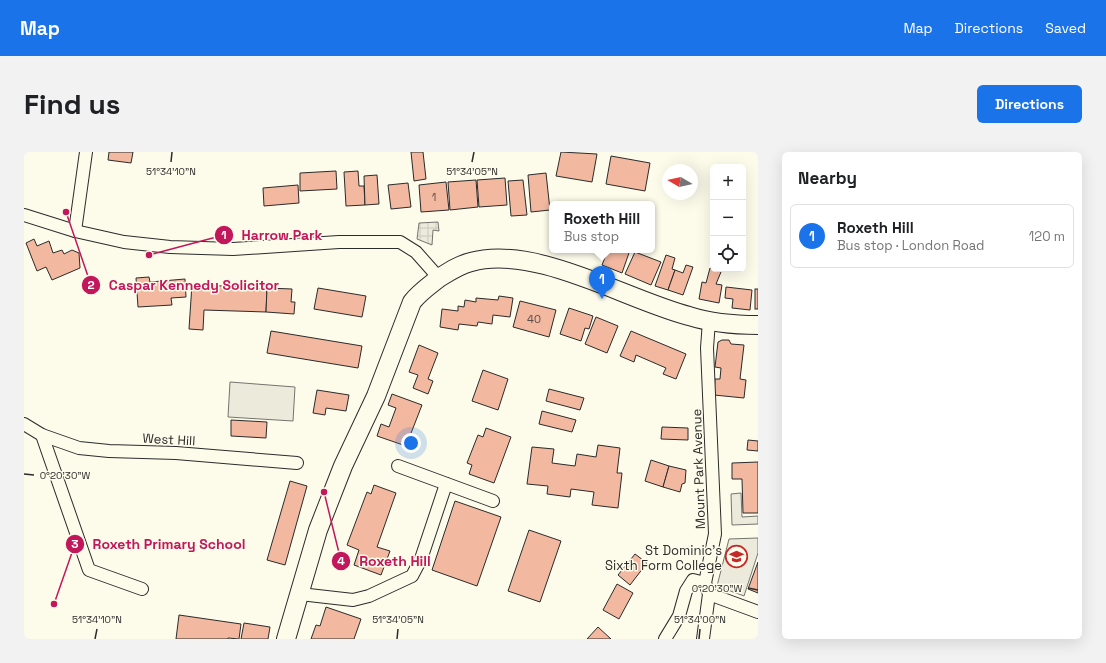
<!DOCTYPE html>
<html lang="en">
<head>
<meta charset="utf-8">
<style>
  :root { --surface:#fff; --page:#f2f2f2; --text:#202124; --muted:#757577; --line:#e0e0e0; --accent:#1a73e8 }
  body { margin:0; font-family:"Space Grotesk",sans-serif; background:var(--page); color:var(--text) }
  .controls { position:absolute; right:12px; top:12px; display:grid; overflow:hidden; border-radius:6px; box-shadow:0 4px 16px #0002 }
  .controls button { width:36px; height:36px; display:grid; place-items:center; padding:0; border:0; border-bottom:1px solid var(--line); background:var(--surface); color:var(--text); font:20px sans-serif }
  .compass { position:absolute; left:638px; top:12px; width:36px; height:36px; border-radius:50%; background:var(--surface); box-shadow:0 4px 16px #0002; rotate:279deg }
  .you { position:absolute; left:387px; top:291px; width:14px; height:14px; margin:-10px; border:3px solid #fff; border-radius:50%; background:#1a73e8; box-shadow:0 0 0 6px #1a73e833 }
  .badge { display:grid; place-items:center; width:26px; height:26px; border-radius:50%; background:var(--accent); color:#fff; font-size:13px; font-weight:700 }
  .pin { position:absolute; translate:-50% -33px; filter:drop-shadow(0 1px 2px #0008) }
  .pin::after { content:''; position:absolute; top:21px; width:14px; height:12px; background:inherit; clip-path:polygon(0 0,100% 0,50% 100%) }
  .popup { position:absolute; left:525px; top:49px; width:106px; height:52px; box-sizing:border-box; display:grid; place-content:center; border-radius:6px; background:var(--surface); filter:drop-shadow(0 1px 3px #0005); font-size:13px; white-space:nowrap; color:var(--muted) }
  .popup b { font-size:15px; color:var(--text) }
  .popup::after { content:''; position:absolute; left:50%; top:100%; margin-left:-8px; border:8px solid transparent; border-top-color:var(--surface) }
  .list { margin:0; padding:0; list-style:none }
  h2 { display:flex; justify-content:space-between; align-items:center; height:52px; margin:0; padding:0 16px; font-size:17px }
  h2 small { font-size:13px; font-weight:400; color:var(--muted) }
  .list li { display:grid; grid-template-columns:26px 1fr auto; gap:12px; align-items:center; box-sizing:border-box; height:64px; margin:0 8px 8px; padding:0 8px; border:1px solid var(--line); border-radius:6px }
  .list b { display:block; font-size:15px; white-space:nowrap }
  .list p { margin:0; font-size:13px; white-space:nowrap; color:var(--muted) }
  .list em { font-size:13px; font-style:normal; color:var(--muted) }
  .icon { flex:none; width:22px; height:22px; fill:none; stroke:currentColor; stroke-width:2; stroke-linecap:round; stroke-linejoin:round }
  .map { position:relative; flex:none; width:734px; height:487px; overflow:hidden; border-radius:6px }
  header { display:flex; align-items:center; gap:24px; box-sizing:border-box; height:56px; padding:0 20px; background:var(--accent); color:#fff }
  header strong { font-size:19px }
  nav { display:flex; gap:22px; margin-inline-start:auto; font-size:14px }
  .intro { display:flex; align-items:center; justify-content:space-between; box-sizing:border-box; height:96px; padding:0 24px }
  h1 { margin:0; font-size:28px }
  .button { padding:10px 18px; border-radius:6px; background:var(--accent); color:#fff; font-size:14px; font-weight:700 }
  main { display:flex; gap:24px; padding:0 24px }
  aside { flex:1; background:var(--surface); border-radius:6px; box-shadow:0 4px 16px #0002 }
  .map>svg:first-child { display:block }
  .green { fill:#ecebdb; stroke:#74746e }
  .parking { fill:#eceadb; stroke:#74746e }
  .plaza { fill:url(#plaza-grid); stroke:#74746e }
  .building { fill:#f2b8a0; stroke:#2b2b2b }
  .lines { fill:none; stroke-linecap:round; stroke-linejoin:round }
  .street-casing { stroke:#2b2b2b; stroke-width:14 }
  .primary-casing { stroke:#2b2b2b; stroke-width:20 }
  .street { stroke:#fdfbea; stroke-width:12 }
  .primary { stroke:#fdfbea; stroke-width:18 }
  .ticks { fill:none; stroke:#2b2b2b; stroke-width:1.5 }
  .labels { text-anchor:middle; stroke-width:3; stroke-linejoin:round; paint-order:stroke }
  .number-label { font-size:11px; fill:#5d4e48 }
  .street-label { font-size:13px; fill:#2b2b2b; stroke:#fdfbea }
  .poi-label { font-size:13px; fill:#2b2b2b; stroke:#fdfbea; text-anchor:end }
  .ticks-label { font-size:10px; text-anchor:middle; fill:#2b2b2b; stroke:#fdfbea; stroke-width:3; stroke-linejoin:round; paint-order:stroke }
  .leader { fill:none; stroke:#c2185b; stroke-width:1.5 }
  .callout-dot { fill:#c2185b; stroke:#fdfbea; stroke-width:1.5 }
  .mark-label { font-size:12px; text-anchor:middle; font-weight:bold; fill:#fff }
  .callout-label { font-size:14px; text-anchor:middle; font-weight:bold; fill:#c2185b; stroke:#fdfbea; stroke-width:3; stroke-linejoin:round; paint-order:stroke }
</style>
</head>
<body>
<header>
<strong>Map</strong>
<nav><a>Map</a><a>Directions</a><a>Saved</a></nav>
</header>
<div class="intro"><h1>Find us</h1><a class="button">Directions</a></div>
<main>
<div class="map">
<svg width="734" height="487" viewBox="0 0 734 487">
  <defs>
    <pattern id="plaza-grid" width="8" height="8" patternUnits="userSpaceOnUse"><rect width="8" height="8" fill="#eceadb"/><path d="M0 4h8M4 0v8" fill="none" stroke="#cbc9bc"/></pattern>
  </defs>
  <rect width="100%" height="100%" fill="#fdfbea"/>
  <!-- green -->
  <path class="green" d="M206,230L271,235L269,269L204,265Z"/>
  <!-- parking -->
  <g class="parking">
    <path d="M717,341L718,365L734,364V372L708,373L707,342Z"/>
    <path d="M734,386V401L720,444L693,434L705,387Z"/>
  </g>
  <!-- plaza -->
  <path class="plaza" d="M414,70L415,79L409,78L408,93L393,87L395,71Z"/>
  <!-- building -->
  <g class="building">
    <path d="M85,0H109L107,11L84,8Z"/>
    <path d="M387,0H399L402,27L390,29Z"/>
    <path d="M537,0L573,2L568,30L532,24Z"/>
    <path d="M587,4L626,11L621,39L582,32Z"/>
    <path d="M312,19L313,37L276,39V21Z"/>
    <path d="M334,19L335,34H340L341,53L322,54L320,20Z"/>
    <path d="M522,21L526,58L507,60L504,23Z"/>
    <path d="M353,23L355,52L341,53L340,24Z"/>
    <path d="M481,26L483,53L455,55L453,28Z"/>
    <path d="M452,28L454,55L426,58L424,30Z"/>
    <path d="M499,28L503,63L487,64L484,29Z"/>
    <path d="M422,30L425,58L397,60L395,33Z"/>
    <path d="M384,31L387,55L367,57L364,33Z"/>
    <path d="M274,33L275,51L240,54L239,36Z"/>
    <path d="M10,87L13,94L25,89L29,101L38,98L40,102L48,98L55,101L56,116L28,128L22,115L13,119L2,91Z"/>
    <path d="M584,98H606L598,121L578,113Z"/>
    <path d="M611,100L637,110L627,133L601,122Z"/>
    <path d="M642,103L651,106L648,117L651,118L644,138L631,134Z"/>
    <path d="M662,113L669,115L659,143L644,138L651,118L659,121Z"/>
    <path d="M686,116L697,120L692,132L698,133L695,151L675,147L678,130L682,131Z"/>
    <path d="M125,125L126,130L161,127L162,145L147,146L148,153L114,155L112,126Z"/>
    <path d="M168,132L243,137L242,160L180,158L179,178L165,177Z"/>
    <path d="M702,135L728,138L726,158L708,156L709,147L701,146Z"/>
    <path d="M243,136L268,137L267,150H271L270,162L242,160Z"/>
    <path d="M294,136L342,144L338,165L290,157Z"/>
    <rect x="731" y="137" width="3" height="20"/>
    <path d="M475,144L489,146L486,165L469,163L468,172L454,170L453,174L435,172L434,178L416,175L418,157L434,159V154L440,155L441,148L452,150V146L474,148Z"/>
    <path d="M496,149L532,158L525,185L489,175Z"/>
    <path d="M545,156L569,164L565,177L561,176L557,189L536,182Z"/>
    <path d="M572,165L594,174L583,201L561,192Z"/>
    <path d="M247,179L338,194L334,216L243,201Z"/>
    <path d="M607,179L662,202L652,227L639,222L642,216L612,203L610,210L596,204Z"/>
    <path d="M698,188H705L707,192L720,193L716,227L722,228L720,246L690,243L691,227H696L697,216L691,215L694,190Z"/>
    <path d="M395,193L414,201L404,227L409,229L404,242L389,236L394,223L385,220Z"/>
    <path d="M459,218L484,227L474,258L448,249Z"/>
    <path d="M525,237L560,246L556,258L522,249Z"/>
    <path d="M293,238L325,243L322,259L302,256L301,263L289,261Z"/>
    <path d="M368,242L398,253L382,294L353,284L357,272L365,275L372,256L364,253Z"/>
    <path d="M518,259L552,268L548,280L515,272Z"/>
    <path d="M207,268L243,270L242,286L207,284Z"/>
    <path d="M638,275L664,276V288L637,287Z"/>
    <path d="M462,276L487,285L470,331L445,322L448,313L443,311L454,283L459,285Z"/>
    <path d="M724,288L734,289V299L723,298Z"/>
    <path d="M574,293L596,296L593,321H598L594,356L568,353L570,340L547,337L546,345L523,342L524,334L503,332L508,295L530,297L528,311L551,314L553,302L572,305Z"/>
    <path d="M627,308L645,314L639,335L621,329Z"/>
    <path d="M734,310V361H719L718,327H708V311Z"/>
    <path d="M645,314L662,318L661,331L658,332L656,340L639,335Z"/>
    <path d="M266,329L283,334L261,413L243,408Z"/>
    <path d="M350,333L372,341L353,395L366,399L357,423L330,413L335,398L323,393L343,340L347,342Z"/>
    <path d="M431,349L477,365L453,434L408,418Z"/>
    <path d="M505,378L537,389L516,450L484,439Z"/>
    <path d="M611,402L623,411L606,433L594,423Z"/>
    <path d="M734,410V441L724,437Z"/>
    <path d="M593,432L609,441L595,467L579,458Z"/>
    <path d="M302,455L337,467L330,487H287L292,473L296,474Z"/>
    <path d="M155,463L217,472L215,487L204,486V487H152Z"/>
    <path d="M220,471L246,475L244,487H217Z"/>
    <path d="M574,475L587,487H563Z"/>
  </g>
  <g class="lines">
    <defs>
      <g id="street">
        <path d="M0,63L51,79L100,90L146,95L209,97L315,90H376L392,100L415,126"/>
        <path d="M51,79L62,0"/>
        <path d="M0,272L18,283L65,418L118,437"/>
        <path d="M18,283L55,296L85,299L152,301L273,311"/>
        <path d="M374,314L469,349"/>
        <path d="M276,442L329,448L345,444L388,424L397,407L422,332"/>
        <path d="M685,442L734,460"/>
        <path d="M641,487L655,464L662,439L669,428L681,431"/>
        <path d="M679,487L685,442L681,431L691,382L683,196L685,169"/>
      </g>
      <path id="primary" d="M262,487L294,378L319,314L352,244L388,150C396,140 405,134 415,126C426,119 435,113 447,110C511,92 603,148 665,164C687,171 711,173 734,173"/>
    </defs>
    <!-- street casing -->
    <use href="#street" class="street-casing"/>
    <!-- primary casing -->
    <use href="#primary" class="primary-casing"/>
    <!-- street -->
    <use href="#street" class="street"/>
    <!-- primary -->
    <use href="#primary" class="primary"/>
  </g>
  <!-- ticks -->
  <path class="ticks" d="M147,10L148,0M448,10L450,0M0,322L10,323M724,436L734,438M71,487L73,477M373,487L374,477M675,487L676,477"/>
  <!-- icons -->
  <defs>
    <symbol id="university-ring" viewBox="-11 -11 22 22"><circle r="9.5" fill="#fdfbea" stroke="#c62828" stroke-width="1.5"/><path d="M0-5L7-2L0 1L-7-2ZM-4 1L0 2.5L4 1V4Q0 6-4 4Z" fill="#c62828"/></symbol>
  </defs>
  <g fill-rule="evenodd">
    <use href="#university-ring" x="700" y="392" width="25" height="25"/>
  </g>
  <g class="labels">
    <!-- number labels -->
    <g class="number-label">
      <text x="410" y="49">1</text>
      <text x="510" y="171">40</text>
    </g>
    <!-- street labels -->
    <g class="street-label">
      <text transform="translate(145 287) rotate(3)" y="5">West Hill</text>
      <text transform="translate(674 317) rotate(-92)" y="5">Mount Park Avenue</text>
    </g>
    <!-- poi labels -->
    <g class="poi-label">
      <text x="698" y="403">St Dominic's<tspan x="698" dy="15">Sixth Form College</tspan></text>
    </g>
  </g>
  <g class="ticks-label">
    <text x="147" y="23">51°34'10"N</text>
    <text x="448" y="23">51°34'05"N</text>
    <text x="41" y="327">0°20'30"W</text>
    <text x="693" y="440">0°20'30"W</text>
    <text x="73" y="471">51°34'10"N</text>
    <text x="374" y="471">51°34'05"N</text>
    <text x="676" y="471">51°34'00"N</text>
  </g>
  <!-- callouts -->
  <path class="leader" d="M125 103L200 83M42 60L67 133M30 452L51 392M300 340L317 409"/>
  <g class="callout-dot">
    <circle cx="125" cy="103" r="4"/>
    <circle cx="42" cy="60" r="4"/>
    <circle cx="30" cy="452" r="4"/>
    <circle cx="300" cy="340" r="4"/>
    <circle cx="200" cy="83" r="10"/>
    <circle cx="67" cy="133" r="10"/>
    <circle cx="51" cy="392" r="10"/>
    <circle cx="317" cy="409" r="10"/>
  </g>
  <g class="mark-label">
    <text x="200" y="87">1</text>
    <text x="67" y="137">2</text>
    <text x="51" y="396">3</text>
    <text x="317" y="413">4</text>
  </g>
  <g class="callout-label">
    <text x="258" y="88">Harrow Park</text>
    <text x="170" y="138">Caspar Kennedy Solicitor</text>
    <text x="145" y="397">Roxeth Primary School</text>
    <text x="371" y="414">Roxeth Hill</text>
  </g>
</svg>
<div class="controls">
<button>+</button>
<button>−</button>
<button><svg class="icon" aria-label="locate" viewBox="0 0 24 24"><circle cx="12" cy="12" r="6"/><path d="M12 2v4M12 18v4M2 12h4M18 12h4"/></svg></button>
</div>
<svg class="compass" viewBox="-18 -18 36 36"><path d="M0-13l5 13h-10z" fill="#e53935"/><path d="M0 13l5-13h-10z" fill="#757577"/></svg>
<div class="you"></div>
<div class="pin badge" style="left:578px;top:147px">1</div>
<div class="popup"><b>Roxeth Hill</b>Bus stop</div>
</div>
<aside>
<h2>Nearby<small></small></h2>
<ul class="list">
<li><span class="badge">1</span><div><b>Roxeth Hill</b><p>Bus stop · London Road</p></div><em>120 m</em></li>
</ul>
</aside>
</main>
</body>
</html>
